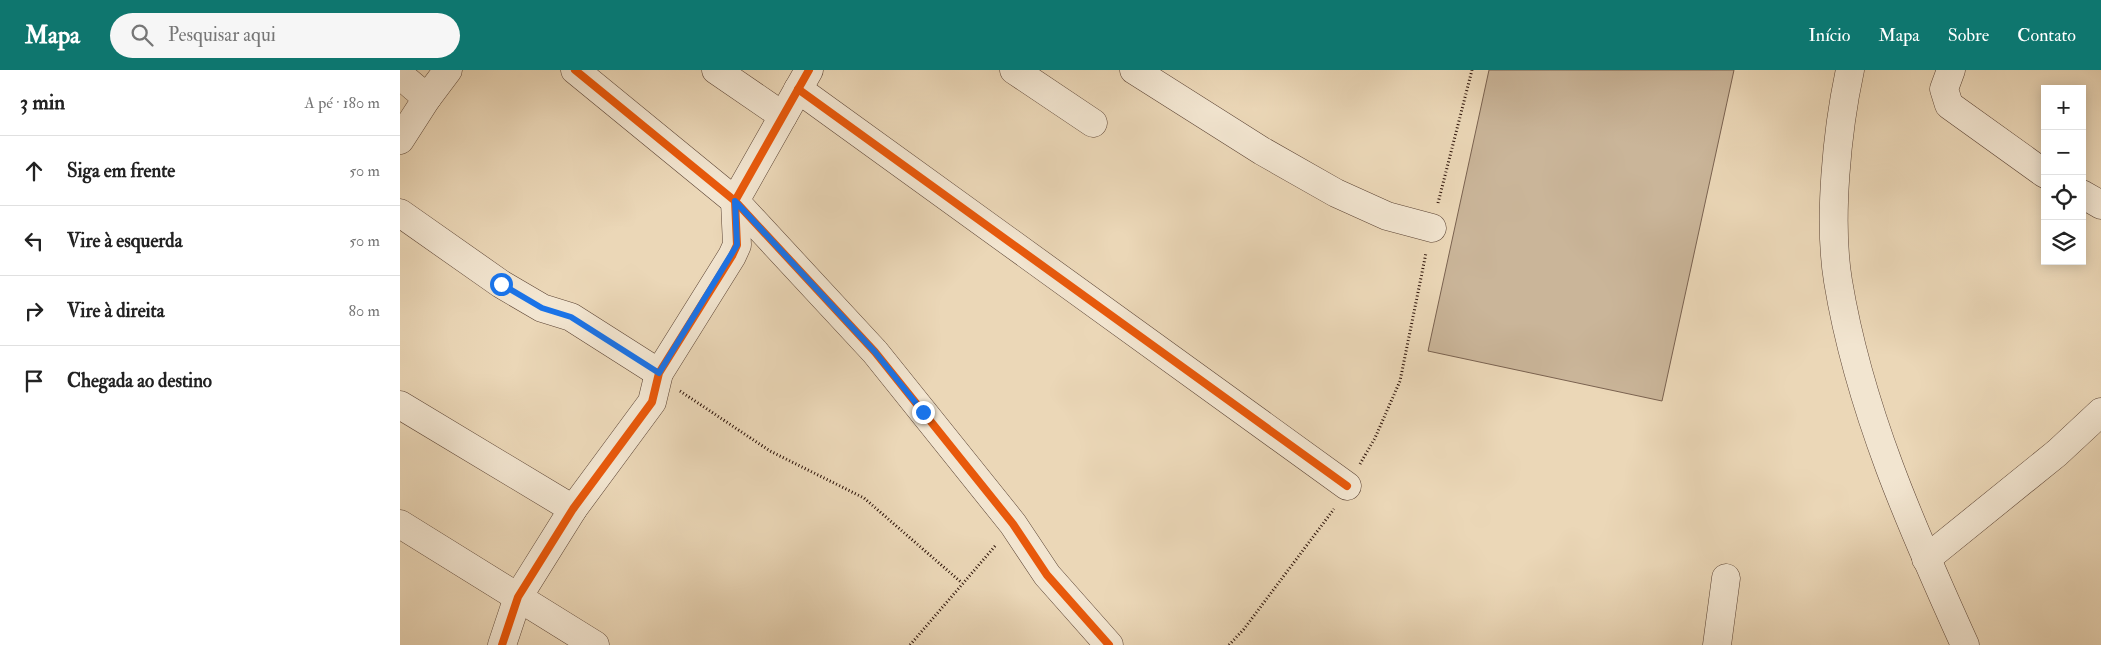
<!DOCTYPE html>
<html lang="pt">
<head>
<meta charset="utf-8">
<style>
  :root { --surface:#fff; --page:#f6f6f6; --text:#222; --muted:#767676; --line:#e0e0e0; --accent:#0f766e }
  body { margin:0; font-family:"IM FELL Double Pica",serif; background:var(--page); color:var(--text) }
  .controls { position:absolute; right:15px; top:15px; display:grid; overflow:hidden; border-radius:0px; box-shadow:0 2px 12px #0003 }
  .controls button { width:45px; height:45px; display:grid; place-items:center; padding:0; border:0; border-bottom:1px solid var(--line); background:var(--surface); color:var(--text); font:25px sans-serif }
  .stop { position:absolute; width:15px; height:15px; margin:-11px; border:4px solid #1a73e8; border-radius:50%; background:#fff }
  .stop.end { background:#1a73e8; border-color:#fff; box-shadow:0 1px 5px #0008 }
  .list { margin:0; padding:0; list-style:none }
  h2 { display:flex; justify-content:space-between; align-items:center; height:65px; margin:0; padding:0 20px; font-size:21px }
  h2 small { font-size:16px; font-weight:400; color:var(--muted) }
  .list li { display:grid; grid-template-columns:32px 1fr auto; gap:15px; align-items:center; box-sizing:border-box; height:70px; padding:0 20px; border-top:1px solid var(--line) }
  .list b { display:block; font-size:19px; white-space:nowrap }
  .list em { font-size:16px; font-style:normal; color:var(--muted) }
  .icon { flex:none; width:28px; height:28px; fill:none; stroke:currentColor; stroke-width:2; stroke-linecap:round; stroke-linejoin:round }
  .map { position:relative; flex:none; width:1701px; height:575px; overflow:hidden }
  header { display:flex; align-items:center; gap:30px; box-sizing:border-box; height:70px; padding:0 25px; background:var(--accent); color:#fff }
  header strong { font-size:24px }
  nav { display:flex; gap:28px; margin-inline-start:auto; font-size:18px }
  .search { width:350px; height:45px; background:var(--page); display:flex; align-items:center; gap:12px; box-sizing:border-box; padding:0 18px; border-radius:28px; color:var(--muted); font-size:19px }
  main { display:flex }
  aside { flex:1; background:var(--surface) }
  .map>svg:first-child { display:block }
  .green { fill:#cab599; stroke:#7a6250 }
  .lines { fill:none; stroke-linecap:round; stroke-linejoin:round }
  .minor-casing { stroke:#5a4233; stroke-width:29 }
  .path { stroke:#2a1007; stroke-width:3; stroke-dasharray:1 2.5; stroke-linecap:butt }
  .minor { stroke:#f2e5d0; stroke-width:28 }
  .cycleway-casing { stroke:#f2e5d0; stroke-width:11 }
  .cycleway { stroke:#e8590c; stroke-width:8 }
  .route { stroke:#1a73e8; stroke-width:6 }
</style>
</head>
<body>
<header>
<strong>Mapa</strong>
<div class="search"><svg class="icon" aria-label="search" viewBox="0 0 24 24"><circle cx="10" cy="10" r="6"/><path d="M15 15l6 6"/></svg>Pesquisar aqui</div>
<nav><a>Início</a><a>Mapa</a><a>Sobre</a><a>Contato</a></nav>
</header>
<main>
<aside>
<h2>3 min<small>A pé · 180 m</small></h2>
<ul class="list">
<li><svg class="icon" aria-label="ahead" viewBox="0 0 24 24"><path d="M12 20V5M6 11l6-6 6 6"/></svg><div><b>Siga em frente</b></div><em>50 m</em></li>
<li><svg class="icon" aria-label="left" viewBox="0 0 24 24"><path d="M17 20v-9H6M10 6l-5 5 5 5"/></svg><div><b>Vire à esquerda</b></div><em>50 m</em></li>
<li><svg class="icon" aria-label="right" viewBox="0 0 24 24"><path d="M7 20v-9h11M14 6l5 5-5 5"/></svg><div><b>Vire à direita</b></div><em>80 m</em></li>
<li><svg class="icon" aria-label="arrive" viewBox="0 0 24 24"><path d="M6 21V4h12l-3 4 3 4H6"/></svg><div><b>Chegada ao destino</b></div></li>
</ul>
</aside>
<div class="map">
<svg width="1701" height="575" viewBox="0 0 1701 575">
  <rect width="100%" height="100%" fill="#ebd7b7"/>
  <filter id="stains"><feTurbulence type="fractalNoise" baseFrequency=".004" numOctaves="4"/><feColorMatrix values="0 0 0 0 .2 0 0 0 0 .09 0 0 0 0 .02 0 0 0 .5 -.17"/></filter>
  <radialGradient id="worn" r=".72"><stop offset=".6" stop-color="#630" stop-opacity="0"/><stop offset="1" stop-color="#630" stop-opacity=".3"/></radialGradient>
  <!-- green -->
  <path class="green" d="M1089,0H1334L1262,331L1028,281Z"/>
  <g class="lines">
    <defs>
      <g id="minor">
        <path d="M175,0L335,131L475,282L613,454L647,505L709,575"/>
        <path d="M316,0L383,46"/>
        <path d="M614,0L693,53"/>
        <path d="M734,0L862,81L936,123L987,146L1032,158"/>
        <path d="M1450,0C1437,60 1428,150 1438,211C1459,339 1512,458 1565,575"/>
        <path d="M1551,0L1544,19L1549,35L1645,104"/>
        <path d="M0,5L27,28"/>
        <path d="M398,19L947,416"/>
        <path d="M0,70L27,28L48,0"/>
        <path d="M1682,124L1701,135"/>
        <path d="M0,143L101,214L142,238L171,247L259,303"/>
        <path d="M0,335L173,439"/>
        <path d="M0,454L195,575"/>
        <path d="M1526,489L1657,383L1701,342"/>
        <path d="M102,575L118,527L173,439L252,332L259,303L332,186L337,175L335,131L409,0"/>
        <path d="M1317,575L1326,508"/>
      </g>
    </defs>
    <!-- minor casing -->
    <use href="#minor" class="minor-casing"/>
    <!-- path -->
    <g class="path">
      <path d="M1038,133L1072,0"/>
      <path d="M280,321L370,381L464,428L562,513"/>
      <path d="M960,394L975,368L1000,311L1026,183"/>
      <path d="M510,575L596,475"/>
      <path d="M829,575L844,559L934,439"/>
    </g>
    <!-- minor -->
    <use href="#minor" class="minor"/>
    <defs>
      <g id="cycleway">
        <path d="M175,0L335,131L475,282L613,454L647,505L709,575"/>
        <path d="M398,19L947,416"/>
        <path d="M102,575L118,527L173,439L252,332L259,303L332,186L337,175L335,131L409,0"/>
      </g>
    </defs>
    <!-- cycleway casing -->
    <use href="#cycleway" class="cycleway-casing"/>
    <!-- cycleway -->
    <use href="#cycleway" class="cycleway"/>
  </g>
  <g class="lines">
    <!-- route -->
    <path class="route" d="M101,214L142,238L171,247L259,303L337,175L335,131L475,282L523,342"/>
  </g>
  <rect width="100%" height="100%" filter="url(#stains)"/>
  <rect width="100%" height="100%" fill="url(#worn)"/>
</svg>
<div class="controls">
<button>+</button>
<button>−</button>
<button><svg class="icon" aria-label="locate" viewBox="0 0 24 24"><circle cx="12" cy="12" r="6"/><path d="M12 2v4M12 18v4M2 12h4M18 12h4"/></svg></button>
<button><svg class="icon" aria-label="layers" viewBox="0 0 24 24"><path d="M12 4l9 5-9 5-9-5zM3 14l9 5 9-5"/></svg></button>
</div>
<div class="stop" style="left:101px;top:214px"></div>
<div class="stop end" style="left:523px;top:342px"></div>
</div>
</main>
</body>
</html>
